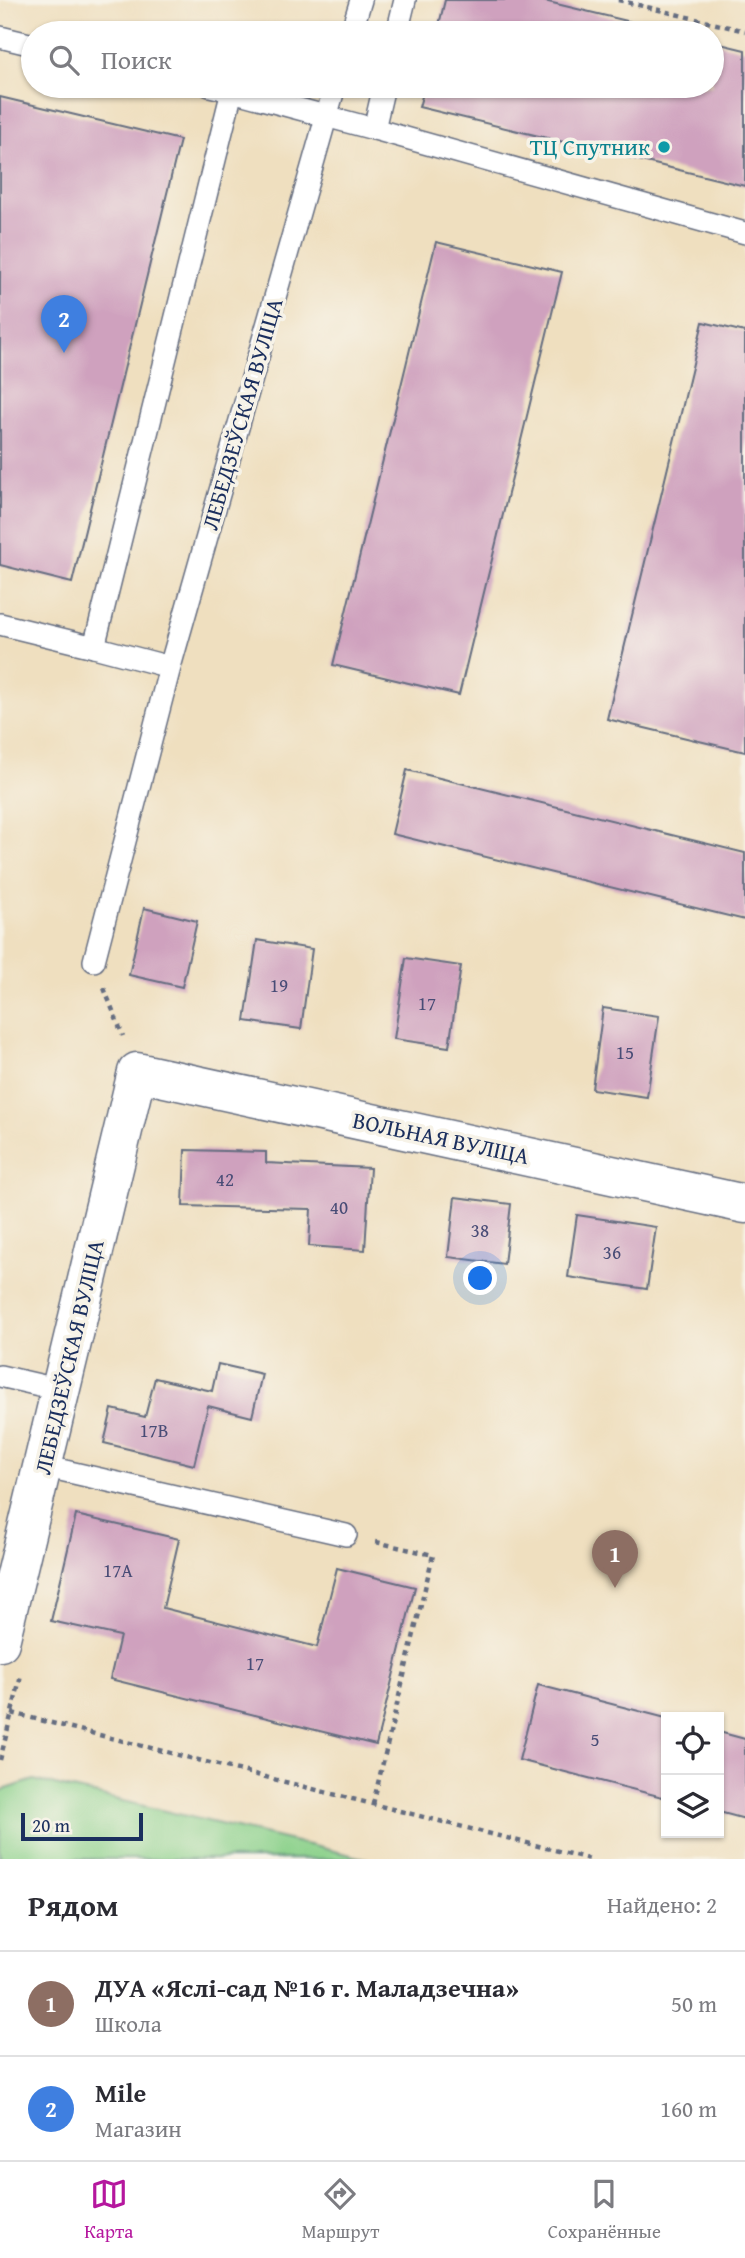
<!DOCTYPE html>
<html lang="ru">
<head>
<meta charset="utf-8">
<style>
  :root { --surface:#fff; --page:#f2f2f3; --text:#2b2b33; --muted:#7c7c81; --line:#e1e1e2; --accent:#b5179e }
  body { margin:0; font-family:"Gentium Book Plus",serif; background:var(--page); color:var(--text) }
  .controls { position:absolute; right:21px; bottom:21px; display:grid; overflow:hidden; border-radius:0px; box-shadow:0 2px 5px #0004 }
  .controls button { width:63px; height:63px; display:grid; place-items:center; padding:0; border:0; border-bottom:2px solid var(--line); background:var(--surface); color:var(--text); font:35px sans-serif }
  .scale { position:absolute; left:21px; bottom:18px; width:122px; box-sizing:border-box; padding-left:7px; border:4px solid #1b2f5e; border-top:0; font-size:19px; line-height:24px; white-space:nowrap; color:#1b2f5e; -webkit-text-stroke:5px #f7f3e8; paint-order:stroke }
  .you { position:absolute; left:481px; top:1279px; width:24px; height:24px; margin:-18px; border:5px solid #fff; border-radius:50%; background:#1a73e8; box-shadow:0 0 0 10px #1a73e833 }
  .badge { display:grid; place-items:center; width:46px; height:46px; border-radius:50%; background:var(--accent); color:#fff; font-size:23px; font-weight:700 }
  .pin { position:absolute; translate:-50% -58px; filter:drop-shadow(0 2px 4px #0008) }
  .pin::after { content:''; position:absolute; top:37px; width:24px; height:21px; background:inherit; clip-path:polygon(0 0,100% 0,50% 100%) }
  .list { margin:0; padding:0; list-style:none }
  h2 { display:flex; justify-content:space-between; align-items:center; height:91px; margin:0; padding:0 28px; font-size:30px }
  h2 small { font-size:23px; font-weight:400; color:var(--muted) }
  .list li { display:grid; grid-template-columns:46px 1fr auto; gap:21px; align-items:center; box-sizing:border-box; height:105px; padding:0 28px; border-top:2px solid var(--line) }
  .list b { display:block; font-size:26px; white-space:nowrap }
  .list p { margin:0; font-size:23px; white-space:nowrap; color:var(--muted) }
  .list em { font-size:23px; font-style:normal; color:var(--muted) }
  .icon { flex:none; width:38px; height:38px; fill:none; stroke:currentColor; stroke-width:2; stroke-linecap:round; stroke-linejoin:round }
  .map { position:relative; flex:none; width:745px; height:1859px; overflow:hidden }
  .search { position:absolute; background:var(--surface); box-shadow:0 2px 5px #0004; left:21px; right:21px; top:21px; height:77px; display:flex; align-items:center; gap:18px; box-sizing:border-box; padding:0 24px; border-radius:38px; color:var(--muted); font-size:26px }
  .sheet { height:301px; background:var(--surface) }
  nav { display:flex; justify-content:space-around; align-items:center; box-sizing:border-box; height:98px; border-top:2px solid var(--line); background:var(--surface); font-size:19px; color:var(--muted) }
  nav a { display:grid; justify-items:center; gap:4px }
  nav .on { color:var(--accent) }
  .map>svg:first-child { display:block }
  .green { fill:#8bd18b; stroke:#538074; stroke-width:2 }
  .building { fill:#cfa1be }
  .lines { fill:none; stroke-linecap:round; stroke-linejoin:round }
  .lane-casing { stroke:#656d80; stroke-width:24 }
  .street-casing { stroke:#656d80; stroke-width:41 }
  .path { stroke:#656d80; stroke-width:4.5; stroke-dasharray:5 5; stroke-linecap:butt }
  .lane { stroke:#fff; stroke-width:21 }
  .street { stroke:#fff; stroke-width:38 }
  .culture-dot { fill:#0f9aa8; stroke:#f7f3e8; stroke-width:2.5 }
  .labels { text-anchor:middle; stroke-width:7; stroke-linejoin:round; paint-order:stroke }
  .number-label { font-size:19px; fill:#484c76 }
  .culture-label { font-size:23px; fill:#0d838f; stroke:#f7f3e8; text-anchor:end }
  .street-label { font-size:23px; fill:#1b2f5e; stroke:#f7f3e8 }
</style>
</head>
<body>
<div class="map">
<svg width="745" height="1859" viewBox="0 0 745 1859">
  <rect width="100%" height="100%" fill="#f7f3e8"/>
  <filter id="ink" filterUnits="userSpaceOnUse"><feTurbulence type="fractalNoise" baseFrequency=".0143" numOctaves="2"/><feDisplacementMap in="SourceGraphic" scale="14" xChannelSelector="R" yChannelSelector="G"/><feConvolveMatrix kernelMatrix="1 2 1 2 8 2 1 2 1" color-interpolation-filters="sRGB"/></filter>
  <filter id="wash" filterUnits="userSpaceOnUse"><feTurbulence type="fractalNoise" baseFrequency=".00686" numOctaves="4" result="noise"/><feDisplacementMap in="SourceGraphic" scale="28" xChannelSelector="R" yChannelSelector="G"/><feGaussianBlur stdDeviation="1.57" result="paint"/><feColorMatrix in="noise" values="0 0 0 0 0 0 0 0 0 0 0 0 0 0 0 0 0 1.4 0 .05"/><feComposite in="paint" operator="in"/></filter>
  <g filter="url(#wash)">
    <rect width="100%" height="100%" fill="#efdfbf"/>
    <!-- green -->
    <path class="green" d="M34,1780L368,1859H0V1791Z"/>
    <g id="blocks">
      <!-- building -->
      <g class="building">
        <path d="M445,0H540L677,33H437Z"/>
        <path d="M712,42L745,50V186L419,107L425,86H712Z"/>
        <path d="M0,97L180,140L72,583L0,565Z"/>
        <path d="M436,242L562,272L459,695L333,665Z"/>
        <path d="M703,322L745,332V752L607,719Z"/>
        <path d="M407,770L745,853V920L392,834Z"/>
        <path d="M144,908L197,921L182,987L129,975Z"/>
        <path d="M257,940L312,949L301,1029L245,1021Z"/>
        <path d="M406,958L461,966L449,1047L394,1039Z"/>
        <path d="M603,1008L659,1016L647,1097L592,1089Z"/>
        <path d="M185,1150L266,1152V1163L370,1168L365,1250L309,1246L311,1209L183,1206Z"/>
        <path d="M455,1197L511,1204L504,1264L448,1257Z"/>
        <path d="M577,1215L656,1227L647,1289L568,1277Z"/>
        <path d="M218,1364L262,1374L252,1417L208,1406L194,1465L104,1443L112,1409L145,1417L155,1378L212,1391Z"/>
        <path d="M76,1515L179,1539L163,1608L317,1647L337,1568L415,1587L376,1745L110,1679L120,1636L51,1621Z"/>
        <path d="M538,1685L666,1718V1798L519,1760Z"/>
        <path d="M719,1732L745,1739V1819L719,1812Z"/>
      </g>
    </g>
  </g>
  <g filter="url(#ink)">
    <use href="#blocks" fill-opacity="0" stroke="#656d80" stroke-width="2"/>
    <g class="lines">
      <defs>
        <g id="lane">
          <path d="M351,33L361,0"/>
          <path d="M397,33L405,0"/>
          <path d="M0,37L33,45"/>
          <path d="M210,86L232,91"/>
          <path d="M374,129L745,233"/>
          <path d="M0,624L94,647L232,91L374,129L384,86"/>
          <path d="M94,647L170,667L335,86"/>
          <path d="M94,961L170,667"/>
          <path d="M0,1376L61,1390"/>
          <path d="M43,1466L346,1535"/>
        </g>
        <path id="street" d="M0,1642L137,1072L745,1204"/>
      </defs>
      <!-- lane casing -->
      <use href="#lane" class="lane-casing"/>
      <!-- street casing -->
      <use href="#street" class="street-casing"/>
      <!-- path -->
      <g class="path">
        <path d="M618,0L745,31"/>
        <path d="M104,988L123,1036"/>
        <path d="M12,1713L590,1859"/>
        <path d="M0,1760L21,1676"/>
        <path d="M373,1804L433,1555L376,1542"/>
      </g>
      <!-- lane -->
      <use href="#lane" class="lane"/>
      <!-- street -->
      <use href="#street" class="street"/>
    </g>
  </g>
  <!-- markers -->
  <circle class="culture-dot" cx="664" cy="147" r="7"/>
  <g class="labels">
    <!-- number labels -->
    <g class="number-label">
      <text x="279" y="992">19</text>
      <text x="427" y="1010">17</text>
      <text x="625" y="1059">15</text>
      <text x="225" y="1186">42</text>
      <text x="339" y="1214">40</text>
      <text x="480" y="1237">38</text>
      <text x="612" y="1259">36</text>
      <text x="154" y="1437">17В</text>
      <text x="118" y="1577">17А</text>
      <text x="255" y="1670">17</text>
      <text x="595" y="1746">5</text>
    </g>
    <!-- culture labels -->
    <g class="culture-label">
      <text x="650" y="155">ТЦ Спутник</text>
    </g>
    <!-- street labels -->
    <g class="street-label">
      <text transform="translate(242 414) rotate(-74)" y="8">ЛЕБЕДЗЕЎСКАЯ ВУЛІЦА</text>
      <text transform="translate(441 1138) rotate(12)" y="8">ВОЛЬНАЯ ВУЛІЦА</text>
      <text transform="translate(69 1357) rotate(-77)" y="8">ЛЕБЕДЗЕЎСКАЯ ВУЛІЦА</text>
    </g>
  </g>
</svg>
<div class="controls">
<button><svg class="icon" aria-label="locate" viewBox="0 0 24 24"><circle cx="12" cy="12" r="6"/><path d="M12 2v4M12 18v4M2 12h4M18 12h4"/></svg></button>
<button><svg class="icon" aria-label="layers" viewBox="0 0 24 24"><path d="M12 4l9 5-9 5-9-5zM3 14l9 5 9-5"/></svg></button>
</div>
<div class="scale">20 m</div>
<div class="you"></div>
<div class="pin badge" style="left:615px;top:1588px;background:#8d6e63">1</div>
<div class="pin badge" style="left:64px;top:353px;background:#3f7fe0">2</div>
<div class="search"><svg class="icon" aria-label="search" viewBox="0 0 24 24"><circle cx="10" cy="10" r="6"/><path d="M15 15l6 6"/></svg>Поиск</div>
</div>
<section class="sheet">
<h2>Рядом<small>Найдено: 2</small></h2>
<ul class="list">
<li><span class="badge" style="background:#8d6e63">1</span><div><b>ДУА «Яслі-сад №16 г. Маладзечна»</b><p>Школа</p></div><em>50 m</em></li>
<li><span class="badge" style="background:#3f7fe0">2</span><div><b>Mile</b><p>Магазин</p></div><em>160 m</em></li>
</ul>
</section>
<nav>
<a class="on"><svg class="icon" aria-label="map" viewBox="0 0 24 24"><path d="M3 6l6-2 6 2 6-2v14l-6 2-6-2-6 2zM9 4v14M15 6v14"/></svg>Карта</a>
<a><svg class="icon" aria-label="directions" viewBox="0 0 24 24"><path d="M12 3l9 9-9 9-9-9zM9 14v-3h6M13 9l2 2-2 2"/></svg>Маршрут</a>
<a><svg class="icon" aria-label="saved" viewBox="0 0 24 24"><path d="M7 4h10v16l-5-4-5 4z"/></svg>Сохранённые</a>
</nav>
</body>
</html>
